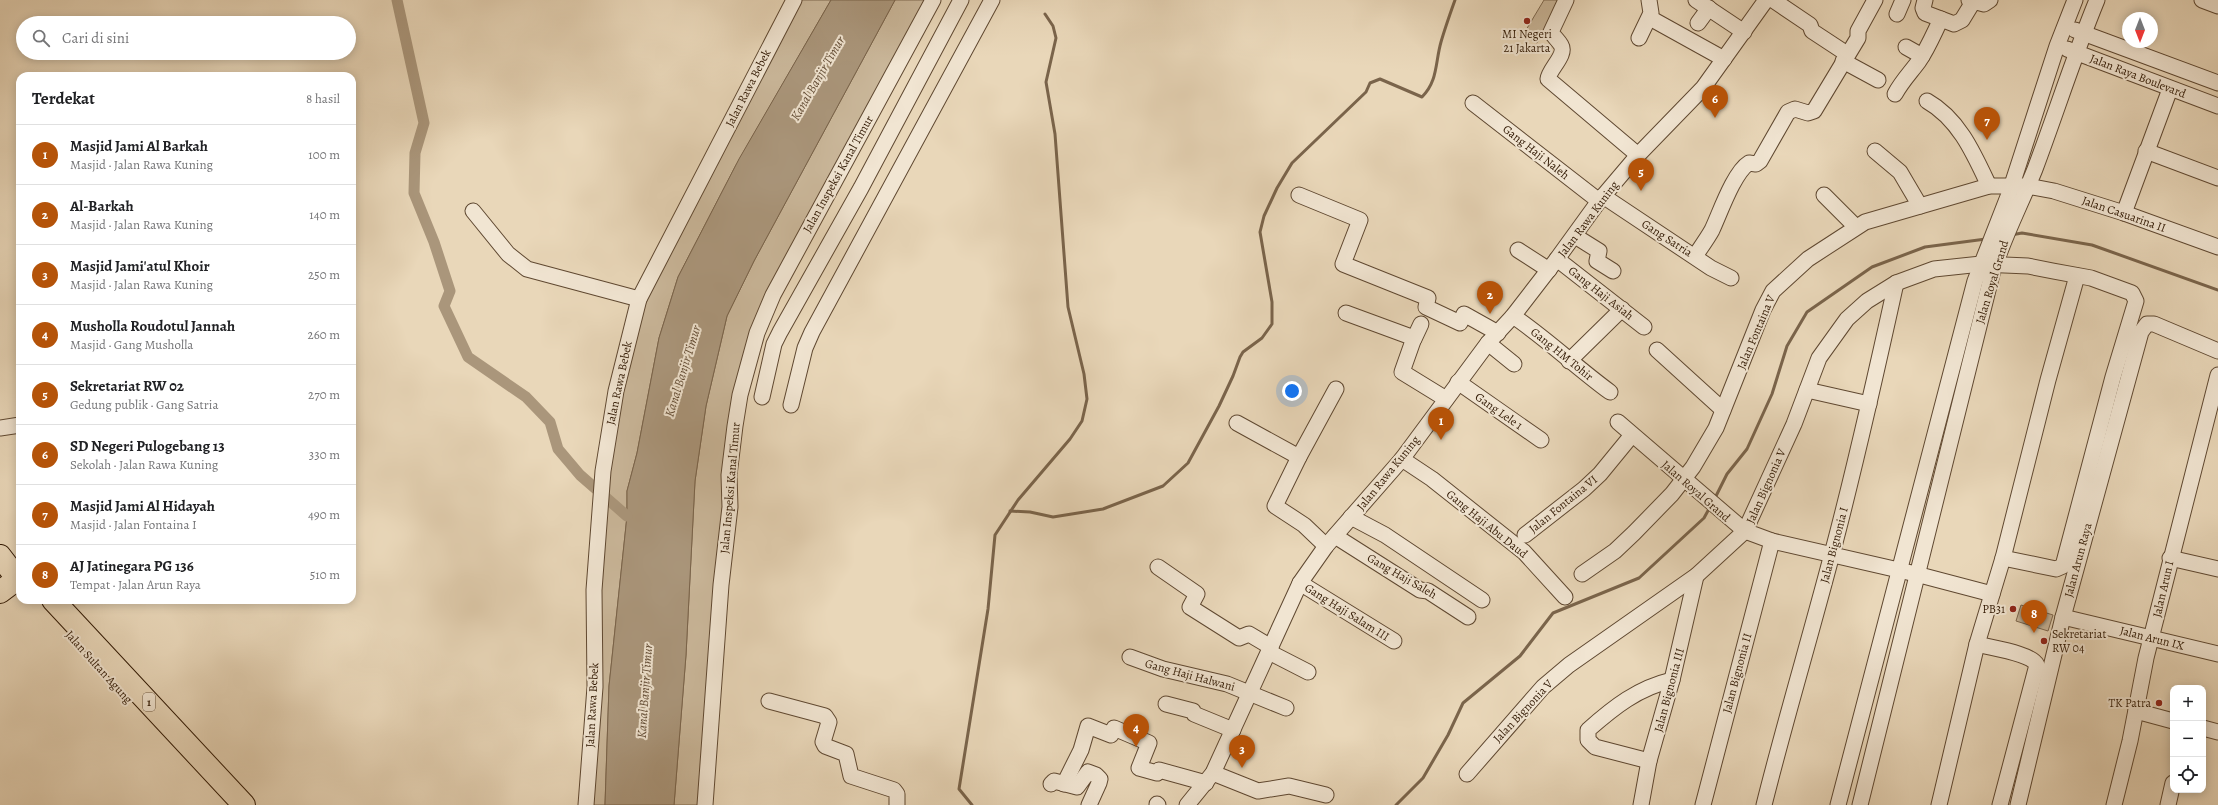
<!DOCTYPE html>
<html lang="id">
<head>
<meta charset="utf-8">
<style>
  :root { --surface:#fff; --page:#f6f6f6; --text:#202124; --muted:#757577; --line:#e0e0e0; --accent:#b45309 }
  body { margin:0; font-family:Alegreya,serif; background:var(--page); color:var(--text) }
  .controls { position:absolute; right:12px; bottom:12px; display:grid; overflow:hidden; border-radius:8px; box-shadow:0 2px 10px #0003 }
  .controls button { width:36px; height:36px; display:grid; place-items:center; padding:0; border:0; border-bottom:1px solid var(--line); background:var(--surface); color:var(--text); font:20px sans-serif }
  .compass { position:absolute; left:2122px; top:12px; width:36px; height:36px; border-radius:50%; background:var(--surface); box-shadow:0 2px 10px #0003; rotate:180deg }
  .you { position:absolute; left:1292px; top:391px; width:14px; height:14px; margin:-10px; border:3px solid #fff; border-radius:50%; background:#1a73e8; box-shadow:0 0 0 6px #1a73e833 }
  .badge { display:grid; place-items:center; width:26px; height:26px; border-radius:50%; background:var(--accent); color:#fff; font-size:13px; font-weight:700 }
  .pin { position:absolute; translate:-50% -33px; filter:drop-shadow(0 1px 2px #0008) }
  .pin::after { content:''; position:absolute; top:21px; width:14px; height:12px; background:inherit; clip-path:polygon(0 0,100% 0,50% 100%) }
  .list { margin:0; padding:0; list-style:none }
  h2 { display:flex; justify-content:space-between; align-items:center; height:52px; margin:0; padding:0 16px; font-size:17px }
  h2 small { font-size:13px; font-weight:400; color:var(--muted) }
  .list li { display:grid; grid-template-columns:26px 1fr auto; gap:12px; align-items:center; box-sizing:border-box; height:60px; padding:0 16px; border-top:1px solid var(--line) }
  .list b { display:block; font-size:15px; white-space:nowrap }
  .list p { margin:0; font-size:13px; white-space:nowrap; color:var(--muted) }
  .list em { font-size:13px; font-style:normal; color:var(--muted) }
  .icon { flex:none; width:22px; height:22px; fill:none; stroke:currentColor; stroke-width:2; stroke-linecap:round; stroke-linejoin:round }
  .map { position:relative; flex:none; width:2218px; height:805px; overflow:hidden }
  .search { position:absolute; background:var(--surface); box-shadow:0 2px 10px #0003; left:16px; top:16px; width:340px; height:44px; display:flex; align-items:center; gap:10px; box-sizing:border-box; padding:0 14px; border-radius:22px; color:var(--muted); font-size:15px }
  .panel { position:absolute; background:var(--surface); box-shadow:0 2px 10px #0003; left:16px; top:72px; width:340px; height:532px; border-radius:12px }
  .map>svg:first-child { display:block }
  .green { fill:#cab79a; stroke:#7e684f }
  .water { fill:#aa967b; stroke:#7a644b }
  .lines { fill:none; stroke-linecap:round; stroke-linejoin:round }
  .stream { stroke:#7a644b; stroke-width:3 }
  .canal { stroke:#aa967b; stroke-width:11 }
  .minor-casing { stroke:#5f4831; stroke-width:17 }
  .highway-casing { stroke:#311904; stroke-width:24 }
  .minor { stroke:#f1e5d2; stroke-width:15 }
  .highway { stroke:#e9d7b9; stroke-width:22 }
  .poi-dot { fill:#8f2418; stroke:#f1e5d2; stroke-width:1.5 }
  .labels { text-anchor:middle; stroke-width:4; stroke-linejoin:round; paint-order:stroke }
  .shield { fill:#f1e5d2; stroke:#6b5642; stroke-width:1 }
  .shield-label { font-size:11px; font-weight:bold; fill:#311904 }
  .poi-label { font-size:12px; fill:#311904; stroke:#f1e5d2; text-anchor:end }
  .street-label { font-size:12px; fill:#311904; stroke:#f1e5d2 }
  .water-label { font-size:13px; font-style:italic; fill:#614b34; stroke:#f1e5d2 }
</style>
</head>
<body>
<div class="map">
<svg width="2218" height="805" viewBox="0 0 2218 805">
  <rect width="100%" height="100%" fill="#e9d7b9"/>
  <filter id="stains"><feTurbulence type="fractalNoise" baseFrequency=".005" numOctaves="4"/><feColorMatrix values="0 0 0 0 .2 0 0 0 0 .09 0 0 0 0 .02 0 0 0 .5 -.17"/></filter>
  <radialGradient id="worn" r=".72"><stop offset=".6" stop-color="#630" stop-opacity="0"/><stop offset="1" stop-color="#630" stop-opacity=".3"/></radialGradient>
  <!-- green -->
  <g class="green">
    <path d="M796,0H831L736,165L678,277L659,338L637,453L627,491V516L609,686L605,805H586L603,471L639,299Z"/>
    <path d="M895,0H933L773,295L736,417L705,805H674L686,655L695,481L706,406L727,316L754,261Z"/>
    <path d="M1544,0H1558L1561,2L1537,43L1523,35Z"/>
    <path d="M2021,605L2053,615L2048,631L2016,621Z"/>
  </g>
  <!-- water -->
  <path class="water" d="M831,0H895L754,261L727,316L706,406L695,481L686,655L674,805H605L609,686L627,516V491L637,453L659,338L678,277L739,159Z"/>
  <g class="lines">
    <!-- stream -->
    <g class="stream">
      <path d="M2011,235L2022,233L2092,245L2218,290"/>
      <path d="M1715,498L1727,474L1747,449L1772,394L1787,346L1807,312L1872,267L1925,247L1986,239"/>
      <path d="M1010,511L1030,512L1053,517L1103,509L1163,486L1188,463L1219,406L1233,376L1240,357L1243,352L1262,338L1272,324V302L1260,232L1264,216L1277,188L1292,163L1366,92L1370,83L1380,79L1422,97C1438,81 1435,63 1441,42C1445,28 1450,14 1455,0"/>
      <path d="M972,805L959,789L988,609L995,535L1018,500L1070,439L1082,421L1087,399L1084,374L1068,307L1055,134L1046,82L1056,38L1053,26L1045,14"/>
      <path d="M1396,805L1423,778L1448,735L1463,703L1520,656L1553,613L1639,578L1704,518L1710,507"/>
    </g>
    <!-- canal -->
    <path class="canal" d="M397,0L424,123L415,153L414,193L434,242L450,291L444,306L468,357L526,397L550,422L558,449L580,475L627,516"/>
    <defs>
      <g id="minor">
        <path d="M1566,0L1551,32C1554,37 1558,40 1561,45C1567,55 1549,69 1548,79L1638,155"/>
        <path d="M1696,0L1744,32"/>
        <path d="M1773,0L1810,25L1812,31L1847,54"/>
        <path d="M1925,0L1923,8L1925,13L1954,24L1962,20L1973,2"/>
        <path d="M1969,0L1984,4L1990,0"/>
        <path d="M2202,0L2218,6"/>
        <path d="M1897,14L1903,0"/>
        <path d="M1650,18L1724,59"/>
        <path d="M1698,23L1709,8"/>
        <path d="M2075,30L2218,83"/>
        <path d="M1639,38L1651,13L1649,0"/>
        <path d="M1906,47L1922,56"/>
        <path d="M2067,49L2218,106"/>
        <path d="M1843,61L1878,80"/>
        <path d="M1895,94C1902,81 1911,72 1919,61C1928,48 1934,33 1941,19"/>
        <path d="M1927,101C1959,119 1974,154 1989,186"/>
        <path d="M1473,103L1599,201"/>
        <path d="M1875,151L1900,172L1920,206"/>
        <path d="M2146,151L2218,178"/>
        <path d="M1299,195L1360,220L1343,264L1428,298L1426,307L1460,323L1464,314L1498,333"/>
        <path d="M1824,195L1856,227"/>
        <path d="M1603,196L1711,268L1731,278"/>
        <path d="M473,211L508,254L527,269L639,299"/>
        <path d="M2124,213L2170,89"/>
        <path d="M1575,236L1599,251L1597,261L1613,271"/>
        <path d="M1518,250L1549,270"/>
        <path d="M1695,256C1701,247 1707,239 1712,230C1720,213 1734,172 1749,163L1756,164L1760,161L1788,112L1795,109L1808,113L1814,111L1858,38V31L1875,0"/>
        <path d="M1557,259L1644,327"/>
        <path d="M1346,313L1414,338L1402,372L1446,399"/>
        <path d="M1513,316C1547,339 1577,368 1610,392"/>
        <path d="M1414,339L1421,324"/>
        <path d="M1488,343L1514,364"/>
        <path d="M1657,350L1723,410"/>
        <path d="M1569,361L1622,309"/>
        <path d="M1458,382L1541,440"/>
        <path d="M1807,390L1869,404"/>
        <path d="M762,397L774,344L780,332L861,188L961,0"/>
        <path d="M791,405L805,348L812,332L992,0"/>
        <path d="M1618,422L1745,531L1772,541L1916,574L1992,594"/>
        <path d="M1237,423L1299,457"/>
        <path d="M0,428L20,425"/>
        <path d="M1402,459L1432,479L1524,552L1565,597"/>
        <path d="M1351,517L1385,535L1482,600"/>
        <path d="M1525,535L1584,489L1600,474L1632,435"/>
        <path d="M1335,536L1420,590L1428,591L1468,617"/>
        <path d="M1326,546L1304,525L1275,506L1299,457L1336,389"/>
        <path d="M2170,558L2218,569"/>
        <path d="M1158,567L1197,594L1190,607L1239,638L1249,634L1271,647"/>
        <path d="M1582,574L1615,551L1634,533L1672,494L1693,467L1716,428L1763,310L1773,291L1808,259L1865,222L1989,186H2027L2054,191L2124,213L2218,247"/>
        <path d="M1300,583L1394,641"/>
        <path d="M2063,617L2218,654"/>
        <path d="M1977,644C1991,648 2031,653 2037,665L2000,805"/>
        <path d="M1269,652L1308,672"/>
        <path d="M1130,657L1163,669L1227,684L1286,708"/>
        <path d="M769,701L825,716L829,722L823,742L825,746L846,754L851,776L894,790L897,794V805"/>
        <path d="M1166,704L1193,711L1194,714L1233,730"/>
        <path d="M2136,711L2173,721"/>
        <path d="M2203,728L2218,732"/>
        <path d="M1649,761L1595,747L1588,740V730C1614,707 1638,688 1672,680"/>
        <path d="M1213,773L1258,791L1289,786L1326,795"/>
        <path d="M1467,774L1543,687L1569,665L1696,576L1745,531L1794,424L1819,358L1847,319L1867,301L1896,283L1934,269L1981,264L2028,266L2053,271L2091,278L2132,293L2136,301L2113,377L2063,566L2056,569L2003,558"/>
        <path d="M1051,784L1054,781L1077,787L1088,772L1096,775L1100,779L1099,783L1089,805"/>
        <path d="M1064,784L1081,750L1088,726L1111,735L1114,728L1149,743L1139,768L1157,773L1159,770L1206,783"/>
        <path d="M1157,804L1158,805"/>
        <path d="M586,805L595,687L594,590L603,471L616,391L639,299L794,0"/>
        <path d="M705,805L721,585L730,507L729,475L735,426L740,395L757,333L773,295L933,0"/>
        <path d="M1187,805L1213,773L1300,583L1326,546L1402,459L1488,343L1513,316L1557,259L1599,201L1638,155L1703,88L1766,0"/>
        <path d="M1641,805L1649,761L1672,680L1696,576"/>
        <path d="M1703,805L1772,541"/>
        <path d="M1764,805C1785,721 1810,638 1832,554C1856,464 1876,374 1896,283"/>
        <path d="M1838,805L1975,281L2009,194L2057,46L2075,0"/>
        <path d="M1860,805L1992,274C2003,238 2021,204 2035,169C2056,113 2074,56 2097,0"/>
        <path d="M1939,805L1977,644L2003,558L2048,380L2077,276"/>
        <path d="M2018,805L2063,617L2141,332L2147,324H2154L2218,351"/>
        <path d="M2114,805L2130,741L2146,658L2218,375"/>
        <path d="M2168,805L2173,783"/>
      </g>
      <g id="highway">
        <path d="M0,556L20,582"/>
        <path d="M0,592L20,577"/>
        <path d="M53,600L244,805"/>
      </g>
    </defs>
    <!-- minor casing -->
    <use href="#minor" class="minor-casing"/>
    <!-- highway casing -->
    <use href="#highway" class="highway-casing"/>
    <!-- minor -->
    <use href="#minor" class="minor"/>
    <!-- highway -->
    <use href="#highway" class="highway"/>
  </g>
  <!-- markers -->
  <g class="poi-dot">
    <circle cx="1527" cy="21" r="4"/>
    <circle cx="2013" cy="609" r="4"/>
    <circle cx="2044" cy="641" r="4"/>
    <circle cx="2159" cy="703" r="4"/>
  </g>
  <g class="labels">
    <!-- shield labels -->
    <rect class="shield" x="143" y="693" width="12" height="18" rx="3"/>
    <g class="shield-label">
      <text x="149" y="706">1</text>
    </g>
    <!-- poi labels -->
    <g class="poi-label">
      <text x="1527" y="38" text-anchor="middle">MI Negeri<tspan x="1527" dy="14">21 Jakarta</tspan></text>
      <text x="2005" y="613">PB31</text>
      <text x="2052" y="638" text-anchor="start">Sekretariat<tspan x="2052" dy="14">RW 04</tspan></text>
      <text x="2151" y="707">TK Patra</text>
    </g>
    <!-- street labels -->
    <g class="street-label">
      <text transform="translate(2138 76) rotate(21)" y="4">Jalan Raya Boulevard</text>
      <text transform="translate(748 88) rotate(-63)" y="4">Jalan Rawa Bebek</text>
      <text transform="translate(1536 152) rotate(38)" y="4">Gang Haji Naleh</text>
      <text transform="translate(838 174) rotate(-61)" y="4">Jalan Inspeksi Kanal Timur</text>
      <text transform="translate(2124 214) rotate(19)" y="4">Jalan Casuarina II</text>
      <text transform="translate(1588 219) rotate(-53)" y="4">Jalan Rawa Kuning</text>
      <text transform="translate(1667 238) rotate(33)" y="4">Gang Satria</text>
      <text transform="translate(1992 282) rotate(-73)" y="4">Jalan Royal Grand</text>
      <text transform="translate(1601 293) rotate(38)" y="4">Gang Haji Asiah</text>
      <text transform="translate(1756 332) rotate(-67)" y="4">Jalan Fontaina V</text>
      <text transform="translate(1562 354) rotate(39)" y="4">Gang HM Tohir</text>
      <text transform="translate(619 383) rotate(-78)" y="4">Jalan Rawa Bebek</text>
      <text transform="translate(1499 411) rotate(35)" y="4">Gang Lele 1</text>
      <text transform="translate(1388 473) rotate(-51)" y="4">Jalan Rawa Kuning</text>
      <text transform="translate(1766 486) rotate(-66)" y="4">Jalan Bignonia V</text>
      <text transform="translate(730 488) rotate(-85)" y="4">Jalan Inspeksi Kanal Timur</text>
      <text transform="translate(1696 491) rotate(41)" y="4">Jalan Royal Grand</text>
      <text transform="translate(1563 504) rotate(-39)" y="4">Jalan Fontaina VI</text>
      <text transform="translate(1487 524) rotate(39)" y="4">Gang Haji Abu Daud</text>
      <text transform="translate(1834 545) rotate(-75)" y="4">Jalan Bignonia I</text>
      <text transform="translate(2078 560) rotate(-75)" y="4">Jalan Arun Raya</text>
      <text transform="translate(1402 576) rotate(30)" y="4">Gang Haji Saleh</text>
      <text transform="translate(2163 589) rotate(-77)" y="4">Jalan Arun I</text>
      <text transform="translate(1347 612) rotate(32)" y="4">Gang Haji Salam III</text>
      <text transform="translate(2152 638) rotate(14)" y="4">Jalan Arun IX</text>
      <text transform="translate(99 667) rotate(48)" y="4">Jalan Sultan Agung</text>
      <text transform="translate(1737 673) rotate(-75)" y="4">Jalan Bignonia II</text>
      <text transform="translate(1190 675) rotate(15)" y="4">Gang Haji Halwani</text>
      <text transform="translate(1669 690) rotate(-75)" y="4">Jalan Bignonia III</text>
      <text transform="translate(592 705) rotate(-87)" y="4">Jalan Rawa Bebek</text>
      <text transform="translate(1523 711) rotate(-47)" y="4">Jalan Bignonia V</text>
    </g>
    <!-- water labels -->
    <g class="water-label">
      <text transform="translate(817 78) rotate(-60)" y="5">Kanal Banjir Timur</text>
      <text transform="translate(682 371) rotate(-73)" y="5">Kanal Banjir Timur</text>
      <text transform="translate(644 691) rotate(-86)" y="5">Kanal Banjir Timur</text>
    </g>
  </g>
  <rect width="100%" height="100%" filter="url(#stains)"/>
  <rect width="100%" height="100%" fill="url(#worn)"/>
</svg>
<div class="controls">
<button>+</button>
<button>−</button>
<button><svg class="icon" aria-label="locate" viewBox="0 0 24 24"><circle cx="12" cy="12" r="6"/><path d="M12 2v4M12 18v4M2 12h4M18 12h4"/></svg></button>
</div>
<svg class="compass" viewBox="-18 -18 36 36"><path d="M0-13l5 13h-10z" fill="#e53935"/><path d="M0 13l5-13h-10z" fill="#757577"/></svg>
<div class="you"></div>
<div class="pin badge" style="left:1441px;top:440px">1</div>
<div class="pin badge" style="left:1490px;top:314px">2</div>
<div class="pin badge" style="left:1242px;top:768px">3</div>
<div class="pin badge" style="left:1136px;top:747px">4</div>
<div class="pin badge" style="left:1641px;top:191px">5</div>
<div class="pin badge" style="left:1715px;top:118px">6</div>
<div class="pin badge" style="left:1987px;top:140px">7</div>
<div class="pin badge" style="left:2034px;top:633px">8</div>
<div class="search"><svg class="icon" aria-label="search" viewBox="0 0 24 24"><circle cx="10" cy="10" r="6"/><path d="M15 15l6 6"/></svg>Cari di sini</div>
<section class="panel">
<h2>Terdekat<small>8 hasil</small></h2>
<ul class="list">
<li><span class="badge">1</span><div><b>Masjid Jami Al Barkah</b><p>Masjid · Jalan Rawa Kuning</p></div><em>100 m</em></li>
<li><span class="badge">2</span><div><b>Al-Barkah</b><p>Masjid · Jalan Rawa Kuning</p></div><em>140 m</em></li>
<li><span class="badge">3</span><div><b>Masjid Jami'atul Khoir</b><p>Masjid · Jalan Rawa Kuning</p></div><em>250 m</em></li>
<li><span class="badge">4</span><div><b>Musholla Roudotul Jannah</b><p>Masjid · Gang Musholla</p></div><em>260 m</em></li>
<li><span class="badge">5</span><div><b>Sekretariat RW 02</b><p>Gedung publik · Gang Satria</p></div><em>270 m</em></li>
<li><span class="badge">6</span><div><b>SD Negeri Pulogebang 13</b><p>Sekolah · Jalan Rawa Kuning</p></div><em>330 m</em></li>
<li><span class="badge">7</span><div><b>Masjid Jami Al Hidayah</b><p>Masjid · Jalan Fontaina I</p></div><em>490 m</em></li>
<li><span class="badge">8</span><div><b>AJ Jatinegara PG 136</b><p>Tempat · Jalan Arun Raya</p></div><em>510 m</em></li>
</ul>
</section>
</div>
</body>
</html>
